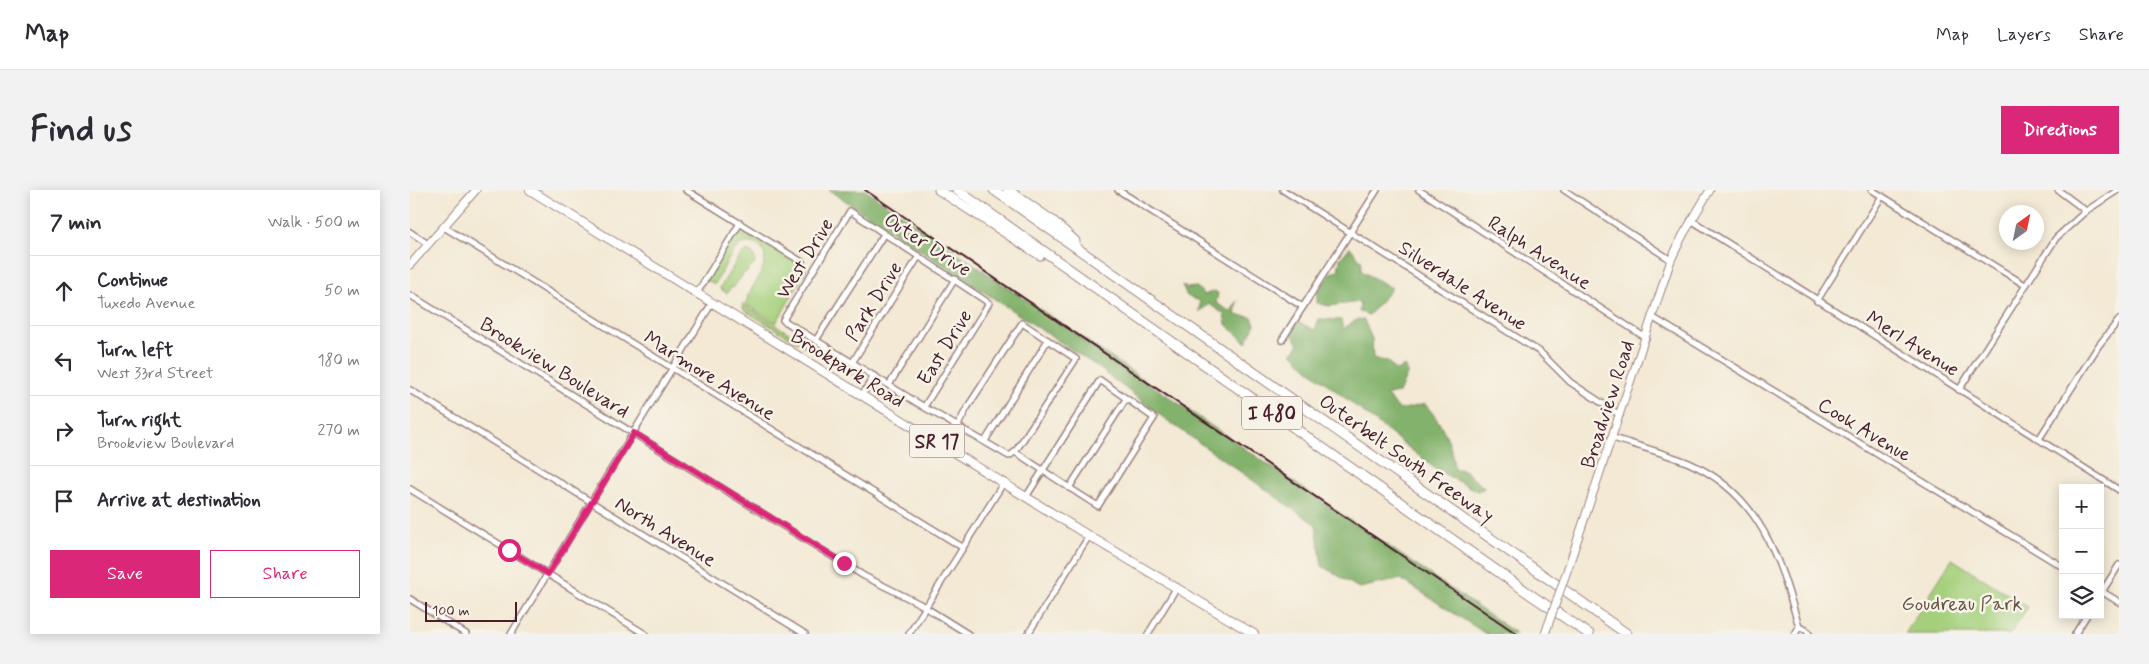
<!DOCTYPE html>
<html lang="en">
<head>
<meta charset="utf-8">
<style>
  :root { --surface:#fff; --page:#f2f2f3; --text:#2b2b33; --muted:#7c7c81; --line:#e1e1e2; --accent:#db2777 }
  body { margin:0; font-family:Mynerve,sans-serif; background:var(--page); color:var(--text) }
  .controls { position:absolute; right:15px; bottom:15px; display:grid; overflow:hidden; border-radius:0px; box-shadow:0 2px 12px #0003 }
  .controls button { width:45px; height:45px; display:grid; place-items:center; padding:0; border:0; border-bottom:1px solid var(--line); background:var(--surface); color:var(--text); font:25px sans-serif }
  .compass { position:absolute; left:1589px; top:15px; width:45px; height:45px; border-radius:50%; background:var(--surface); box-shadow:0 2px 12px #0003; rotate:33deg }
  .scale { position:absolute; left:15px; bottom:12px; width:92px; box-sizing:border-box; padding-left:5px; border:2px solid #4a1f2b; border-top:0; font-size:14px; line-height:18px; white-space:nowrap; color:#4a1f2b; -webkit-text-stroke:4px #f7f3e8; paint-order:stroke }
  .stop { position:absolute; width:15px; height:15px; margin:-11px; border:4px solid #db2777; border-radius:50%; background:#fff }
  .stop.end { background:#db2777; border-color:#fff; box-shadow:0 1px 5px #0008 }
  .list { margin:0; padding:0; list-style:none }
  h2 { display:flex; justify-content:space-between; align-items:center; height:65px; margin:0; padding:0 20px; font-size:21px }
  h2 small { font-size:16px; font-weight:400; color:var(--muted) }
  .list li { display:grid; grid-template-columns:32px 1fr auto; gap:15px; align-items:center; box-sizing:border-box; height:70px; padding:0 20px; border-top:1px solid var(--line) }
  .list b { display:block; font-size:19px; white-space:nowrap }
  .list p { margin:0; font-size:16px; white-space:nowrap; color:var(--muted) }
  .list em { font-size:16px; font-style:normal; color:var(--muted) }
  .actions { display:flex; gap:10px; padding:15px 20px }
  .actions a { flex:1; padding:11px 0; border:1px solid var(--accent); border-radius:0px; text-align:center; font-size:18px; color:var(--accent) }
  .actions .main { background:var(--accent); color:#fff }
  .icon { flex:none; width:28px; height:28px; fill:none; stroke:currentColor; stroke-width:2; stroke-linecap:round; stroke-linejoin:round }
  .map { position:relative; flex:none; width:1709px; height:444px; overflow:hidden; border-radius:0px }
  header { display:flex; align-items:center; gap:30px; box-sizing:border-box; height:70px; padding:0 25px; background:var(--surface); border-bottom:1px solid var(--line) }
  header strong { font-size:24px }
  nav { display:flex; gap:28px; margin-inline-start:auto; font-size:18px }
  .intro { display:flex; align-items:center; justify-content:space-between; box-sizing:border-box; height:120px; padding:0 30px }
  h1 { margin:0; font-size:35px }
  .button { padding:12px 22px; border-radius:0px; background:var(--accent); color:#fff; font-size:18px; font-weight:700 }
  main { display:flex; gap:30px; padding:0 30px }
  aside { flex:1; background:var(--surface); border-radius:0px; box-shadow:0 2px 12px #0003 }
  .map>svg:first-child { display:block }
  .green { fill:#a4d07c; stroke:#777854 }
  .forest { fill:#83b26c; stroke:#66684c }
  .lines { fill:none; stroke-linecap:round; stroke-linejoin:round }
  .street-casing { stroke:#9e8480; stroke-width:8 }
  .secondary-casing { stroke:#9e8480; stroke-width:9 }
  .primary-casing { stroke:#9e8480; stroke-width:10 }
  .highway-casing { stroke:#9e8480; stroke-width:11 }
  .street { stroke:#fff; stroke-width:5 }
  .secondary { stroke:#fff; stroke-width:7 }
  .primary { stroke:#fff; stroke-width:8 }
  .highway { stroke:#fff; stroke-width:9 }
  .rail { stroke:#4a1f2b; stroke-width:2 }
  .secondary-bridge-casing { stroke:#9e8480; stroke-width:9; stroke-linecap:butt }
  .secondary-bridge { stroke:#fff; stroke-width:7 }
  .route { stroke:#db2777; stroke-width:6 }
  .labels { text-anchor:middle; stroke-width:5; stroke-linejoin:round; paint-order:stroke }
  .shield { fill:#f7f3e8; stroke:#7e5f64; stroke-width:1 }
  .shield-label { font-size:19px; font-weight:bold; fill:#4a1f2b }
  .street-label { font-size:20px; fill:#4a1f2b; stroke:#f7f3e8 }
  .park-label { font-size:20px; fill:#655443; stroke:#f7f3e8 }
</style>
</head>
<body>
<header>
<strong>Map</strong>
<nav><a>Map</a><a>Layers</a><a>Share</a></nav>
</header>
<div class="intro"><h1>Find us</h1><a class="button">Directions</a></div>
<main>
<aside>
<h2>7 min<small>Walk · 500 m</small></h2>
<ul class="list">
<li><svg class="icon" aria-label="ahead" viewBox="0 0 24 24"><path d="M12 20V5M6 11l6-6 6 6"/></svg><div><b>Continue</b><p>Tuxedo Avenue</p></div><em>50 m</em></li>
<li><svg class="icon" aria-label="left" viewBox="0 0 24 24"><path d="M17 20v-9H6M10 6l-5 5 5 5"/></svg><div><b>Turn left</b><p>West 33rd Street</p></div><em>180 m</em></li>
<li><svg class="icon" aria-label="right" viewBox="0 0 24 24"><path d="M7 20v-9h11M14 6l5 5-5 5"/></svg><div><b>Turn right</b><p>Brookview Boulevard</p></div><em>270 m</em></li>
<li><svg class="icon" aria-label="arrive" viewBox="0 0 24 24"><path d="M6 21V4h12l-3 4 3 4H6"/></svg><div><b>Arrive at destination</b></div></li>
</ul>
<div class="actions"><a class="main">Save</a><a>Share</a></div>
</aside>
<div class="map">
<svg width="1709" height="444" viewBox="0 0 1709 444">
  <rect width="100%" height="100%" fill="#f7f3e8"/>
  <filter id="ink" filterUnits="userSpaceOnUse"><feTurbulence type="fractalNoise" baseFrequency=".02" numOctaves="2"/><feDisplacementMap in="SourceGraphic" scale="10" xChannelSelector="R" yChannelSelector="G"/><feConvolveMatrix kernelMatrix="1 2 1 2 8 2 1 2 1" color-interpolation-filters="sRGB"/></filter>
  <filter id="wash" filterUnits="userSpaceOnUse"><feTurbulence type="fractalNoise" baseFrequency=".0096" numOctaves="4" result="noise"/><feDisplacementMap in="SourceGraphic" scale="20" xChannelSelector="R" yChannelSelector="G"/><feGaussianBlur stdDeviation="1.12" result="paint"/><feColorMatrix in="noise" values="0 0 0 0 0 0 0 0 0 0 0 0 0 0 0 0 0 1.4 0 .05"/><feComposite in="paint" operator="in"/></filter>
  <g filter="url(#wash)">
    <rect width="100%" height="100%" fill="#f3e9d4"/>
    <!-- green -->
    <g class="green">
      <path d="M329,36L397,79L366,133L335,114L339,108L337,107C344,94 368,64 345,54C340,52 335,53 330,55C321,61 311,84 305,94L296,90Z"/>
      <path d="M337,61L344,65L345,74L337,82L334,83L323,98L321,97L317,103L310,99L311,96L330,66Z"/>
      <path d="M332,114L451,188L450,190L334,120Z"/>
      <path d="M1542,369L1618,417L1600,444H1495Z"/>
    </g>
    <!-- forest -->
    <g class="forest">
      <path d="M419,0H455L1107,444H1076L991,389L949,398L912,376L906,335L754,228L685,175Z"/>
      <path d="M940,57L952,72L951,81L982,98L959,125L949,122L950,112L919,116L907,113V103L920,83L928,81L930,69Z"/>
      <path d="M772,95L777,98L787,97L794,105L804,101L808,103L806,113L821,122L827,111L825,125L842,127L845,134L836,153L816,134L814,124L799,114L789,122L790,111L777,106Z"/>
      <path d="M909,129L931,130L933,139L948,129L954,130L962,149L963,169L977,171L987,181L994,176L998,182L989,203L976,205L990,220L1015,214C1032,234 1042,251 1044,278L1056,281L1061,287L1075,298L1067,301L1027,280L898,179L882,163L889,154L881,143L888,132L905,140Z"/>
    </g>
  </g>
  <g filter="url(#ink)">
    <g class="lines">
      <defs>
        <g id="street">
          <path d="M276,0L392,72"/>
          <path d="M708,0L893,117"/>
          <path d="M873,0L1130,162L1160,192L1210,225"/>
          <path d="M1009,0L1236,148"/>
          <path d="M1154,0L1261,70"/>
          <path d="M1462,0L1615,95"/>
          <path d="M1648,0L1676,21"/>
          <path d="M1281,30L1709,300"/>
          <path d="M34,37L552,357"/>
          <path d="M0,42L18,54"/>
          <path d="M287,103L330,33"/>
          <path d="M0,105L454,386L510,414L558,444"/>
          <path d="M1407,111L1472,6"/>
          <path d="M1242,127L1653,377"/>
          <path d="M406,150L474,44"/>
          <path d="M872,150L967,0"/>
          <path d="M442,173L509,66"/>
          <path d="M479,195L545,89"/>
          <path d="M0,200L395,444"/>
          <path d="M1549,200L1646,48L1676,21L1708,0"/>
          <path d="M452,205L464,186"/>
          <path d="M514,217L579,113L440,21L373,130L514,217L599,266L605,262C633,280 660,299 688,316L744,228L690,190L616,307"/>
          <path d="M548,235L557,218L612,133L666,169L605,262"/>
          <path d="M1203,248C1228,256 1254,263 1279,273C1351,305 1369,368 1389,437"/>
          <path d="M1629,249L1689,155L1709,130"/>
          <path d="M575,251L638,150"/>
          <path d="M659,298L716,209"/>
          <path d="M0,299L235,444"/>
          <path d="M1691,401L1709,412"/>
          <path d="M1690,405L1709,375"/>
          <path d="M0,409L56,444"/>
          <path d="M101,444L302,113"/>
          <path d="M499,444L594,292"/>
          <path d="M618,444L679,346"/>
          <path d="M738,444L767,397"/>
          <path d="M1385,444L1389,437L1396,440L1399,444"/>
          <path d="M1665,444L1677,425"/>
        </g>
        <g id="secondary">
          <path d="M0,75L66,0"/>
          <path d="M1158,378L1261,70L1273,45L1300,0"/>
        </g>
        <path id="primary" d="M120,0L679,346L844,444"/>
        <g id="highway">
          <path d="M529,0L630,65"/>
          <path d="M547,0L1124,407L1179,444"/>
          <path d="M584,0L1217,444"/>
          <path d="M598,0L644,32L665,51"/>
        </g>
      </defs>
      <!-- street casing -->
      <use href="#street" class="street-casing"/>
      <!-- secondary casing -->
      <use href="#secondary" class="secondary-casing"/>
      <!-- primary casing -->
      <use href="#primary" class="primary-casing"/>
      <!-- highway casing -->
      <use href="#highway" class="highway-casing"/>
      <!-- street -->
      <use href="#street" class="street"/>
      <!-- secondary -->
      <use href="#secondary" class="secondary"/>
      <!-- primary -->
      <use href="#primary" class="primary"/>
      <!-- highway -->
      <use href="#highway" class="highway"/>
      <!-- rail -->
      <path class="rail" d="M455,0L1107,444"/>
      <defs>
        <path id="secondary-bridge" d="M1135,444L1158,378"/>
      </defs>
      <!-- secondary-bridge casing -->
      <use href="#secondary-bridge" class="secondary-bridge-casing"/>
      <!-- secondary-bridge -->
      <use href="#secondary-bridge" class="secondary-bridge"/>
    </g>
  </g>
  <g class="lines" filter="url(#ink)">
    <!-- route -->
    <path class="route" d="M99,360L138,384L224,243L434,373"/>
  </g>
  <g class="labels">
    <!-- shield labels -->
    <g class="shield">
      <rect x="832" y="206.5" width="60" height="33" rx="4"/>
      <rect x="499.5" y="234.5" width="55" height="33" rx="4"/>
    </g>
    <g class="shield-label">
      <text x="862" y="230">I 480</text>
      <text x="527" y="258">SR 17</text>
    </g>
    <!-- street labels -->
    <g class="street-label">
      <text transform="translate(518 54) rotate(33)" y="7">Outer Drive</text>
      <text transform="translate(1130 62) rotate(33)" y="7">Ralph Avenue</text>
      <text transform="translate(394 68) rotate(-58)" y="7">West Drive</text>
      <text transform="translate(1053 95) rotate(33)" y="7">Silverdale Avenue</text>
      <text transform="translate(463 111) rotate(-58)" y="7">Park Drive</text>
      <text transform="translate(1503 153) rotate(32)" y="7">Merl Avenue</text>
      <text transform="translate(534 157) rotate(-58)" y="7">East Drive</text>
      <text transform="translate(145 177) rotate(32)" y="7">Brookview Boulevard</text>
      <text transform="translate(438 178) rotate(32)" y="7">Brookpark Road</text>
      <text transform="translate(300 185) rotate(32)" y="7">Marmore Avenue</text>
      <text transform="translate(1197 214) rotate(-72)" y="7">Broadview Road</text>
      <text transform="translate(1455 239) rotate(31)" y="7">Cook Avenue</text>
      <text transform="translate(997 268) rotate(35)" y="7">Outerbelt South Freeway</text>
      <text transform="translate(256 341) rotate(32)" y="7">North Avenue</text>
    </g>
    <!-- park labels -->
    <g class="park-label">
      <text x="1552" y="420">Goudreau Park</text>
    </g>
  </g>
</svg>
<div class="controls">
<button>+</button>
<button>−</button>
<button><svg class="icon" aria-label="layers" viewBox="0 0 24 24"><path d="M12 4l9 5-9 5-9-5zM3 14l9 5 9-5"/></svg></button>
</div>
<svg class="compass" viewBox="-18 -18 36 36"><path d="M0-13l5 13h-10z" fill="#e53935"/><path d="M0 13l5-13h-10z" fill="#7c7c81"/></svg>
<div class="scale">100 m</div>
<div class="stop" style="left:99px;top:360px"></div>
<div class="stop end" style="left:434px;top:373px"></div>
</div>
</main>
</body>
</html>
